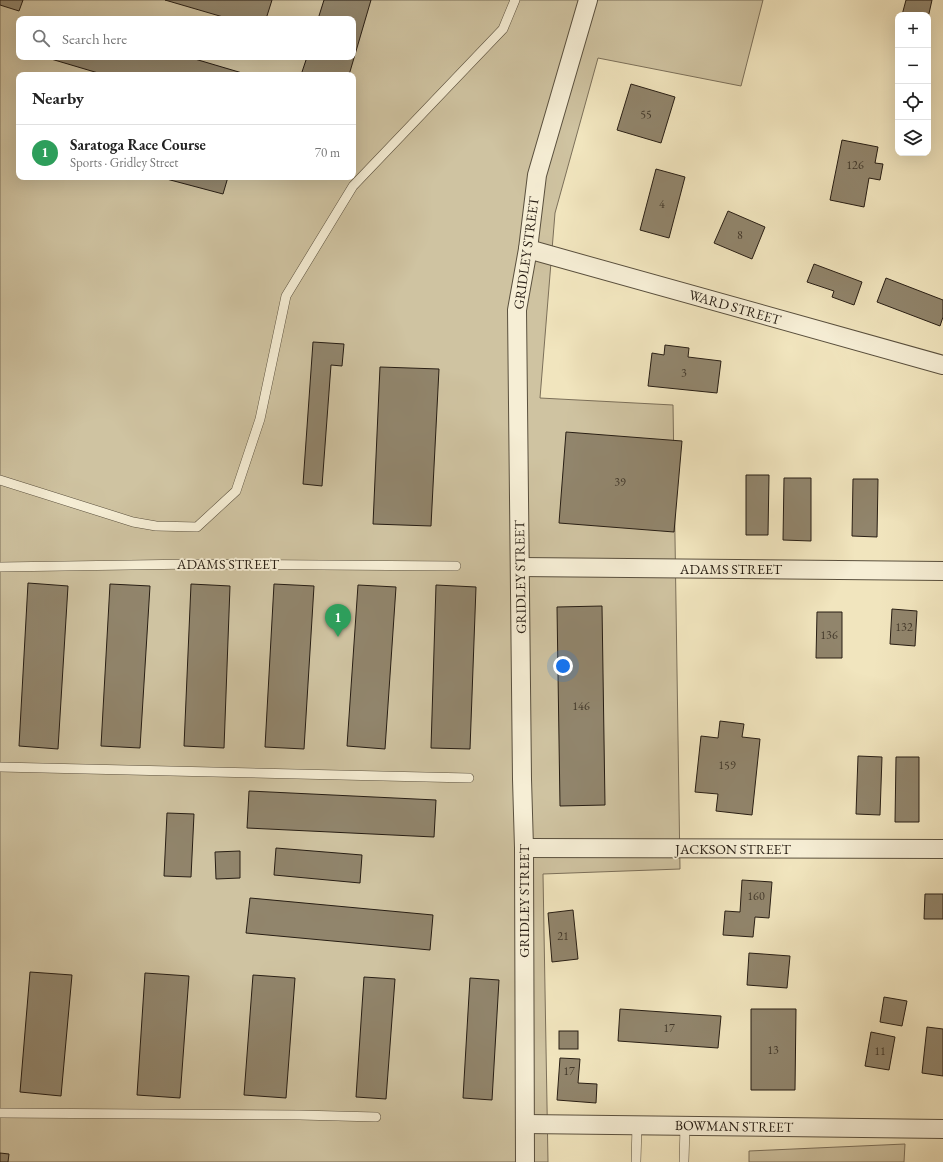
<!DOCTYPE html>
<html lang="en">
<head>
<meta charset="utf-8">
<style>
  :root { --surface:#fff; --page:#f6f6f6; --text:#222; --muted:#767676; --line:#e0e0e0; --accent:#8f2418 }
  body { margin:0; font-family:"EB Garamond",serif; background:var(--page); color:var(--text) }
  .controls { position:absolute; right:12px; top:12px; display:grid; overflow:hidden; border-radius:8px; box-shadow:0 4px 16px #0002 }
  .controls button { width:36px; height:36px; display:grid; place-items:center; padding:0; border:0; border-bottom:1px solid var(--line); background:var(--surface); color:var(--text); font:20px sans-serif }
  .you { position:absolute; left:563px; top:666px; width:14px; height:14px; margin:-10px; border:3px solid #fff; border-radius:50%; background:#1a73e8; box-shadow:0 0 0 6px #1a73e833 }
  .badge { display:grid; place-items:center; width:26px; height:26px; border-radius:50%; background:var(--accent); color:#fff; font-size:13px; font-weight:700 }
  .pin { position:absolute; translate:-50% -33px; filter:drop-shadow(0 1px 2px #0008) }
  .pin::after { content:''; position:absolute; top:21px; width:14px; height:12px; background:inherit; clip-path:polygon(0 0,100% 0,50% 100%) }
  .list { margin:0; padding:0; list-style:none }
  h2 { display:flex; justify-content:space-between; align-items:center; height:52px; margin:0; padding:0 16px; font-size:17px }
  h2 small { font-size:13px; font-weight:400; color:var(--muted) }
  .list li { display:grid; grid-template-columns:26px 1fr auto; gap:12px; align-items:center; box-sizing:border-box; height:56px; padding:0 16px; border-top:1px solid var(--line) }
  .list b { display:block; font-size:15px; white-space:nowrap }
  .list p { margin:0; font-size:13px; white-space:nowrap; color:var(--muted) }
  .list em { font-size:13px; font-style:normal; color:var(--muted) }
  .icon { flex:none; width:22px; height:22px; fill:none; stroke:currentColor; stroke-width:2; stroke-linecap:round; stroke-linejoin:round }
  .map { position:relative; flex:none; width:943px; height:1162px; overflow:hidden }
  .search { position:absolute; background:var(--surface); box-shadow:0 4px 16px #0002; left:16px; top:16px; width:340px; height:44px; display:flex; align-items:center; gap:10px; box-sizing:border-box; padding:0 14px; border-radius:8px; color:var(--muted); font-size:15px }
  .panel { position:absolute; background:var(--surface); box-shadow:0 4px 16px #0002; left:16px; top:72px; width:340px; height:108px; border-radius:8px }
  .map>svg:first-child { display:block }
  .green { fill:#cfc3a1; stroke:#7c705a; fill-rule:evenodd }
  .building { fill:#91856c; stroke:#281e14 }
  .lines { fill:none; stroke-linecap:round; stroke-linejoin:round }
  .service-casing { stroke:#5a503e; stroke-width:10 }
  .minor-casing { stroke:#5a503e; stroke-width:20 }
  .service { stroke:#f6eed5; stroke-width:9 }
  .minor { stroke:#f6eed5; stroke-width:18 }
  .labels { text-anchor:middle; stroke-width:3.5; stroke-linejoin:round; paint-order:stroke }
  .number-label { font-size:12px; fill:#42382a }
  .street-label { font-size:14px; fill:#281e14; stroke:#f6eed5 }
</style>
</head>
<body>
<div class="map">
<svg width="943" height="1162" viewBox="0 0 943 1162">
  <rect width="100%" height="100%" fill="#f1e5be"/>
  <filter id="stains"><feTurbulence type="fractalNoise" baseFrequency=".005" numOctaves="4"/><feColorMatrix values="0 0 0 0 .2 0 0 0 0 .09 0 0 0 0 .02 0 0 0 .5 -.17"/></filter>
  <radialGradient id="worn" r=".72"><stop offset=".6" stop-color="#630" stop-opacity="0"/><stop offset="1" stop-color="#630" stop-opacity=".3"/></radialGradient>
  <!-- green -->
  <g class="green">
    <path d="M0,0H763L741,86L598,58L555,213L540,398L673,405L680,869L543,874L548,1162H0ZM19,19H353V57H19ZM19,75H353V177H19Z"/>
    <path d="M905,1144L904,1162H749V1151Z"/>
  </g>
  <!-- building -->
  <g class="building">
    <path d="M0,0H23L19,11L0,5Z"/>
    <path d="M165,0H272L266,19H230Z"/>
    <path d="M324,0H371L349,75H301L307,57H353V19H318Z"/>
    <path d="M906,0H932L928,18V15H902Z"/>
    <path d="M51,57H188L249,75H105L51,59Z"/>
    <path d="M631,84L675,97L661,143L617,130Z"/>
    <path d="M842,140L878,147L875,163L883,164L880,180L869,178L864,207L830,200Z"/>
    <path d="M656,169L685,177L669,238L640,230Z"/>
    <path d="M159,177H228L223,194Z"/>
    <path d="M728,211L765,227L752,259L714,243Z"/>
    <path d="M814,264L862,282L854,305L832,297L834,291L807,282Z"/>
    <path d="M886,278L943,300V317L940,326L877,302Z"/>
    <path d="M313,342L344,344L342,366L331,365L322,486L303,484Z"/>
    <path d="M665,345L689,348L688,357L721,361L717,393L648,386L652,353L664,355Z"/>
    <path d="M380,367L439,369L431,526L373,524Z"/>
    <path d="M566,432L682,441L674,532L559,523Z"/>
    <path d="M746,475H769L768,535H746Z"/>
    <path d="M784,478H811V541L783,540Z"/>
    <path d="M853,479H878L877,537L852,536Z"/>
    <path d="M28,583L68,586L58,749L19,746Z"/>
    <path d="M110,584L150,586L140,748L101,746Z"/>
    <path d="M191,584L230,586L224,748L184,746Z"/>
    <path d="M274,584L314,586L304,749L265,747Z"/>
    <path d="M358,585L396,587L385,749L347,746Z"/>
    <path d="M436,585L476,587L470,749L431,748Z"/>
    <path d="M602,606L605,805L560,806L557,607Z"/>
    <path d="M892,609L917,611L915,646L890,644Z"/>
    <path d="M817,612H842V658H816Z"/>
    <path d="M720,721L744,724L742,737L760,739L752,815L716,811L718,794L695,792L701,736L718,738Z"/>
    <path d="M858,756L882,757L880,815L856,814Z"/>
    <path d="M896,757H919V822H895Z"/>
    <path d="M249,791L436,800L434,837L247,828Z"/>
    <path d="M167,813L194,814L191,877L164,876Z"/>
    <path d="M276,848L362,855L360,883L274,875Z"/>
    <path d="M240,851V878L216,879L215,852Z"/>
    <path d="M742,880L772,882L769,918L755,917L753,937L723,935L725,911L740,912Z"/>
    <path d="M925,894H943V919H924Z"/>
    <path d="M250,898L433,915L430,950L246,933Z"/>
    <path d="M573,910L578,959L552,962L548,913Z"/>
    <path d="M749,953L790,956L787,988L747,985Z"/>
    <path d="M30,972L72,975L61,1096L20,1092Z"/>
    <path d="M145,973L189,976L180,1098L137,1095Z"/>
    <path d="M253,975L295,978L286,1098L244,1095Z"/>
    <path d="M364,977L395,979L386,1099L356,1097Z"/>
    <path d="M470,978L499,980L492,1100L463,1098Z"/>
    <path d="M884,997L907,1001L902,1026L880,1022Z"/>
    <path d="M620,1009L721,1016L718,1048L618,1041Z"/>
    <path d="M751,1009H796L795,1090H751Z"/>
    <path d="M927,1027L943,1029V1076L922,1073Z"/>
    <rect x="559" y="1031" width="19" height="18"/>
    <path d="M871,1032L895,1037L889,1070L865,1066Z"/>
    <path d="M560,1058L580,1059L578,1083L597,1084L596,1103L557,1100Z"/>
    <path d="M0,1153L9,1154L8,1162H0Z"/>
  </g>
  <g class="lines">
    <defs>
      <g id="service">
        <path d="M0,480L133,522L156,526L197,527L236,491L260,419L286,296L353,186L503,29L515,0"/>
        <path d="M0,567L195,564L456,566"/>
        <path d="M0,767L469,778"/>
        <path d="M0,1113L300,1115L376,1117"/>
        <path d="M636,1162L637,1125"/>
        <path d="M684,1162L685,1126"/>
      </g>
      <g id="minor">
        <path d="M528,249L943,365"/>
        <path d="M520,567L943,571"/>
        <path d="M524,848L943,849"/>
        <path d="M525,1124L943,1129"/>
        <path d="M525,1162L524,848L522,779L517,310L528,249L537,175L588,0"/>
      </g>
    </defs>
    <!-- service casing -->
    <use href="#service" class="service-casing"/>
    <!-- minor casing -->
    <use href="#minor" class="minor-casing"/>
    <!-- service -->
    <use href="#service" class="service"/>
    <!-- minor -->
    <use href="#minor" class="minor"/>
  </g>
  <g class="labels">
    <!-- number labels -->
    <g class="number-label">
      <text x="646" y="118">55</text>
      <text x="855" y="169">126</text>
      <text x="662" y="208">4</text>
      <text x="740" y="239">8</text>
      <text x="684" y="377">3</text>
      <text x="620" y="486">39</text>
      <text x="904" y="631">132</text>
      <text x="829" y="639">136</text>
      <text x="581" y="710">146</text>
      <text x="727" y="769">159</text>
      <text x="756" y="900">160</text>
      <text x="563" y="940">21</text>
      <text x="669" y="1032">17</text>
      <text x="773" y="1054">13</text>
      <text x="880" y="1055">11</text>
      <text x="569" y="1075">17</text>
    </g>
    <!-- street labels -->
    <g class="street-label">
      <text transform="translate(526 253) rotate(-82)" y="5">GRIDLEY STREET</text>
      <text transform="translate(735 307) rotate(16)" y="5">WARD STREET</text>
      <text x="228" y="569">ADAMS STREET</text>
      <text x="731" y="574">ADAMS STREET</text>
      <text transform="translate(520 577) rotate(-91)" y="5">GRIDLEY STREET</text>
      <text x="733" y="854">JACKSON STREET</text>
      <text transform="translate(524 901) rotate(-90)" y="5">GRIDLEY STREET</text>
      <text transform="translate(734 1126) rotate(1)" y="5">BOWMAN STREET</text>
    </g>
  </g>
  <rect width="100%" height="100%" filter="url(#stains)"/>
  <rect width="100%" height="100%" fill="url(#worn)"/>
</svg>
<div class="controls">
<button>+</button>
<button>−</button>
<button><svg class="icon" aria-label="locate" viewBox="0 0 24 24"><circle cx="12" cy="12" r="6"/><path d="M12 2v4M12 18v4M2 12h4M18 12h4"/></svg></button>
<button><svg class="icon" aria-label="layers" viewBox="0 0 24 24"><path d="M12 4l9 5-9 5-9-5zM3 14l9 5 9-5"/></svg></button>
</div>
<div class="you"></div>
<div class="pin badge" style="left:338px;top:637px;background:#2e9e5b">1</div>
<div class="search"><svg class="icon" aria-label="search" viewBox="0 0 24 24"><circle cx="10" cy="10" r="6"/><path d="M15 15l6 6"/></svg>Search here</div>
<section class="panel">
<h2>Nearby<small></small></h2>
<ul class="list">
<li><span class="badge" style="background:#2e9e5b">1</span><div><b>Saratoga Race Course</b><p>Sports · Gridley Street</p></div><em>70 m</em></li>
</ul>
</section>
</div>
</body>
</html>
